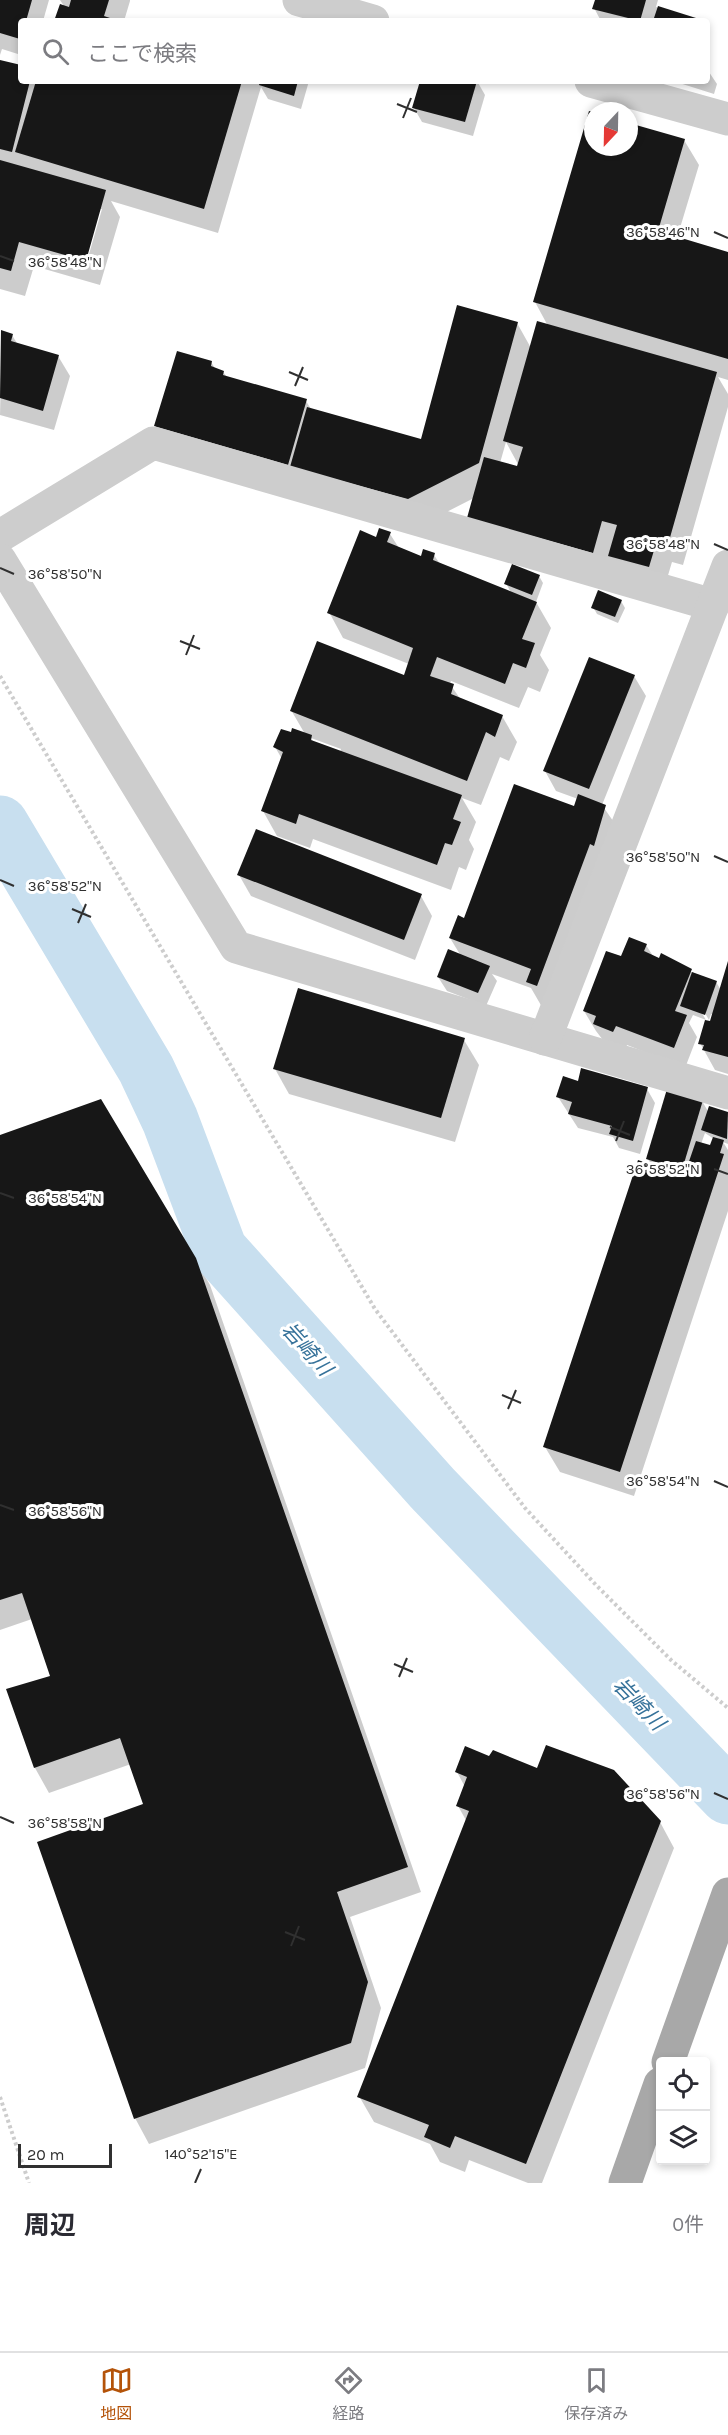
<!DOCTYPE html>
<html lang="ja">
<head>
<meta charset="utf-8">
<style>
  :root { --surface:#fff; --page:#f2f2f3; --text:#2b2b33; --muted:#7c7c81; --line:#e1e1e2; --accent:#b45309 }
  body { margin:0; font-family:Karla,"Noto Sans JP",sans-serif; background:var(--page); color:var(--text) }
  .controls { position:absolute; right:18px; bottom:18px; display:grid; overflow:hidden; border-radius:6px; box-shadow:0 3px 9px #0003 }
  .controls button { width:54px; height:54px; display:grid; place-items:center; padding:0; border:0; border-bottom:2px solid var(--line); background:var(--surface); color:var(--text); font:30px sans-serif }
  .compass { position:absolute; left:584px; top:102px; width:54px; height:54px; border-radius:50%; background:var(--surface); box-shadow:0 3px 9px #0003; rotate:202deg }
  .scale { position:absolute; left:18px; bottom:15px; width:94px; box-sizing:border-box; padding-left:6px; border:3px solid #303030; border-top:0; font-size:16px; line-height:21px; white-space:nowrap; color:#303030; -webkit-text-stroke:4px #fff; paint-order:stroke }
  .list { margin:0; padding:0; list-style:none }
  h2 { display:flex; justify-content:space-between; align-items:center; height:78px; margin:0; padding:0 24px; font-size:26px }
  h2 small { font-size:20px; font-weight:400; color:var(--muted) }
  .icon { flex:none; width:33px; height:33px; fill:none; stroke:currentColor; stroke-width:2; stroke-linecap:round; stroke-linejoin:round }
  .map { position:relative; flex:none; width:728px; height:2183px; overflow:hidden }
  .search { position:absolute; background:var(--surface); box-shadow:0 3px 9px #0003; left:18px; right:18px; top:18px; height:66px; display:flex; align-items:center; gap:15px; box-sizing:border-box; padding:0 21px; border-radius:6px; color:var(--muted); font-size:22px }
  .sheet { height:168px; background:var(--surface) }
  nav { display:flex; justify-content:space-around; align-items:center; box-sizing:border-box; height:84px; border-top:2px solid var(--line); background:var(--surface); font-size:16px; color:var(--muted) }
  nav a { display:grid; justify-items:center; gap:3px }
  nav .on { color:var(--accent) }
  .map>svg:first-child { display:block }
  .shadow { fill:#0003; fill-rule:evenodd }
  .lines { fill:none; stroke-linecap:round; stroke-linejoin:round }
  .river { stroke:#c8dfef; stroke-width:57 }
  .building { fill:#171717 }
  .path { stroke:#cdcdcd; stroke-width:4; stroke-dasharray:3 3; stroke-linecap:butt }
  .minor { stroke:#cdcdcd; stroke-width:33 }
  .major { stroke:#a8a8a8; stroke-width:33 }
  .ticks { fill:none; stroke:#303030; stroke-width:2 }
  .labels { text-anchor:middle; stroke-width:6; stroke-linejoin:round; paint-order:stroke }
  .water-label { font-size:21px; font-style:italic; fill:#36729a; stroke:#fff }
  .ticks-label { font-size:15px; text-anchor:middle; fill:#303030; stroke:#fff; stroke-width:6; stroke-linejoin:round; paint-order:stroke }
</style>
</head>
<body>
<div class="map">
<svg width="728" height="2183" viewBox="0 0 728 2183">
  <rect width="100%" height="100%" fill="#fff"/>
  <!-- shadow -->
  <g class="shadow">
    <path d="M0,0H49L43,21H21V55L2,49L0,55Z"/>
    <path d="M60,0H130V1L124,21H56L64,6Z"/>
    <path d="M596,0H658L656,7L696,21H601L594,8Z"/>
    <path d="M0,61L21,67V81H309L301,109L268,99L261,87L218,233L111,201L120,217L100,285L34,266L25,296L0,289ZM99,209H102L85,268L82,267Z"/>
    <path d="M707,69L717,84L714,94L673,81H707Z"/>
    <path d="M421,81H477L485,95L473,136L422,122L414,108Z"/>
    <path d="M593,114V147H629V124L684,140L699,165L677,238L728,253V380L718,377L728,394V407L683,565L672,562L663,592L474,498L423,524L167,446L156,426L211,362L216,370L223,372L227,377L306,401L311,409L422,440L517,323L531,348L548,326L535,302ZM506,442L519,466L518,468L500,463Z"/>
    <path d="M2,332L12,335L18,345L58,356L70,376L54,430L0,415Z"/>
    <path d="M390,534L399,548L422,557L434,555L440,564L511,593L506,583L539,576L543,583L536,602L551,628L540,655L549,670L540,692L528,687L519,708L451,681L450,684L461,700L502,716L517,742L509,761L500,757L481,805L462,798L476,822L469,840L474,849L466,870L459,867L451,890L313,839L310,848L277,836L263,811L282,759L275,747L305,734L291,710L404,677L409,664L343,638L329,612L377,539ZM311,738L341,749L340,752L314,743Z"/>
    <path d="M621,601L625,608L618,623L597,614L593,607Z"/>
    <path d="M634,676L646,696L602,805L620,831L542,1007L531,988L492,974L497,981L486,1006L447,991L438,977L461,956L450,938L465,920L575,808L578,799L556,791L545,771Z"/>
    <path d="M239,875L421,896L432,916L415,960L251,896Z"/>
    <path d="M646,945L653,956L716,982L721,990L728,964V1074L715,1070L700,1043L714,1015L711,1014L709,1020L702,1008L700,1010L706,1020L693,1015L689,1023L697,1037L685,1068L627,1045L625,1051L606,1044L596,1031L584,1011L622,958Z"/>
    <path d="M464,1040L479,1065L455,1142L289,1094L275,1069Z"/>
    <path d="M647,1089L655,1103L640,1154L619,1148L613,1137L578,1128L558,1097Z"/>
    <path d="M702,1101L709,1113L710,1107L728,1113V1144L723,1142L728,1150V1211L634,1496L560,1472L545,1447L652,1167L648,1159ZM705,1133L714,1139L711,1147L701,1144Z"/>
    <path d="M0,1136L195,1259L210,1285L421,1892L350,1917L381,2008L365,2068L149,2144L135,2118L145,1805L131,1764L49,1793L35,1768L8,1690L52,1677L32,1619L0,1630Z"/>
    <path d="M457,1772L660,1822L674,1848L542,2183H528L469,2160L465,2172L440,2162L430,2144L374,2122L359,2096L467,1822L458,1806L465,1787Z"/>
  </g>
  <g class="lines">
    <!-- river -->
    <path class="river" d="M0,824L146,1069L170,1120L219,1250L433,1489L728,1796"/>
  </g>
  <!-- building -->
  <g class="building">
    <path d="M0,0H32L26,21H21L20,39L0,33Z"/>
    <path d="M71,0H109L104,16L119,21H54L60,4L69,7Z"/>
    <path d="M595,0H646L640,21L592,9Z"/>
    <path d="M658,6L696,18L695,21H653Z"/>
    <path d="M0,60L21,65V81H30L12,152L0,149Z"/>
    <path d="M36,81H242L204,209L15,152Z"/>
    <path d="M260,81H298L294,96L259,85Z"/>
    <path d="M420,81H477L465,122L412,108Z"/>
    <path d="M589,111L593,112V147H629V123L685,139L658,231L728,252V359L533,302Z"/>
    <path d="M0,160L106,190L86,261L19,242L11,271L0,268Z"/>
    <path d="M457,305L518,322L479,463L408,499L290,467L307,407L421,439Z"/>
    <path d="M537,321L717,372L669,541L658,537L649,567L608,556L617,525L602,521L593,553L467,518L484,457L517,466L523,447L503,441Z"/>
    <path d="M1,330L13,334L11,341L59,355L43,411L0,398Z"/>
    <path d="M177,351L212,361L211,366L224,371L223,375L307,399L288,465L154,426Z"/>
    <path d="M379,528L391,532L387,542L421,556L423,549L435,553L433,560L537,602L522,639L535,643L526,668L513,663L505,684L437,657L430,676L454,684L451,694L503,715L495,737L486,732L467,781L290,711L317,641L404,675L413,648L327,613L360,530L376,537Z"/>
    <path d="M512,564L540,575L532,595L504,584Z"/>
    <path d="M598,590L622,600L615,617L591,608Z"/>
    <path d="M589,657L635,675L589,789L543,771Z"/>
    <path d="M292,728L312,735L311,740L462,795L453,819L461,822L452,845L445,843L437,865L299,814L296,824L261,811L283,752L273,747L281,729L291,732Z"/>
    <path d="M514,784L574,806L578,794L606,805L594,846L590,844L537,986L526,982L531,969L449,938L458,915L464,918Z"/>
    <path d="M256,829L422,894L404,940L237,875Z"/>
    <path d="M629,937L647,944L644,951L659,958L661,953L692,969L675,1011L687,1015L674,1048L616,1026L613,1032L593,1024L596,1016L583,1011L606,951L621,956Z"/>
    <path d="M448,949L490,966L478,993L437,977Z"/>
    <path d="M728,961V1057L702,1050L704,1045L698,1044L705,1020L710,1021Z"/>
    <path d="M692,972L717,981L705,1015L680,1006Z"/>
    <path d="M298,988L465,1038L441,1118L273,1069Z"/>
    <path d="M581,1068L648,1087L633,1141L609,1134L612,1126L568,1114L572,1102L556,1097L563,1076L578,1081Z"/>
    <path d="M667,1089L703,1100L682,1170L646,1159Z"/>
    <path d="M101,1099L196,1258L408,1867L337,1892L368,1982L351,2043L134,2119L37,1842L143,1804L120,1738L34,1768L6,1689L50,1676L22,1593L0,1600V1135Z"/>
    <path d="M709,1106L728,1112L727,1139L701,1130Z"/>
    <path d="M713,1137L724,1140L720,1153L724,1154L620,1472L543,1447L638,1160L684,1176L696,1141L710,1145Z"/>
    <path d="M546,1745L614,1770L661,1821L526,2164L455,2136L450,2148L424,2137L429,2125L357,2097L469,1811L456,1806L467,1777L455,1772L465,1746L489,1756L493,1750L537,1768Z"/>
  </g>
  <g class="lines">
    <!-- path -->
    <g class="path">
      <path d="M0,676L375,1309L525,1508L596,1585L671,1660L728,1708"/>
      <path d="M0,2097L29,2183"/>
    </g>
    <!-- minor -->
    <g class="minor">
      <path d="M299,0L373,21"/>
      <path d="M591,81L728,119"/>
      <path d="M0,536L153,443L713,605"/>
      <path d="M0,560L236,947L728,1093"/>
      <path d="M545,1039L728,566"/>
    </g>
    <!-- major -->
    <g class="major">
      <path d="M668,2062L728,1894"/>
      <path d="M625,2183L660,2084"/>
    </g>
  </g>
  <!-- ticks -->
  <path class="ticks" d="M397,104L417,112M403,118L411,98M714,232L728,238M0,256L14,261M289,372L308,380M295,386L303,367M714,544L728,550M0,568L14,574M180,641L200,649M186,655L194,635M714,856L728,862M0,880L14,886M72,909L91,917M78,923L86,904M610,1127L630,1135M616,1141L624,1121M714,1169L728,1174M0,1193L14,1198M502,1395L521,1403M508,1409L516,1390M714,1481L728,1487M0,1505L14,1510M394,1664L413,1672M399,1677L407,1658M714,1793L728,1799M0,1817L14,1823M285,1932L305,1940M291,1946L299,1926M195,2183L201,2169"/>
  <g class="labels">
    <!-- water labels -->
    <g class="water-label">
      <text transform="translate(307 1349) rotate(48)" y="7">岩崎川</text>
      <text transform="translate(639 1704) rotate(46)" y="7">岩崎川</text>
    </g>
  </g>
  <g class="ticks-label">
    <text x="663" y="237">36°58'46"N</text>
    <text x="65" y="267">36°58'48"N</text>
    <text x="663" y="549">36°58'48"N</text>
    <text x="65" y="579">36°58'50"N</text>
    <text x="663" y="862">36°58'50"N</text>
    <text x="65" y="891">36°58'52"N</text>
    <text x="663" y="1174">36°58'52"N</text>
    <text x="65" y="1203">36°58'54"N</text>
    <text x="663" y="1486">36°58'54"N</text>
    <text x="65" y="1516">36°58'56"N</text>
    <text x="663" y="1799">36°58'56"N</text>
    <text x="65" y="1828">36°58'58"N</text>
    <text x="201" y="2159">140°52'15"E</text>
  </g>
</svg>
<div class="controls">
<button><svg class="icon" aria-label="locate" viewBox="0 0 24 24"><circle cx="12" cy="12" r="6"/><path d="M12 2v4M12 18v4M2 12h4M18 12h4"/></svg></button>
<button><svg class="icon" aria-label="layers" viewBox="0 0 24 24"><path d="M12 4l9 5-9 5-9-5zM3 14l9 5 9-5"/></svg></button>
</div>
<svg class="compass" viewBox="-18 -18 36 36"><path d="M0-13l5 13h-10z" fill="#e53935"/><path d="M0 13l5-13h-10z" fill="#7c7c81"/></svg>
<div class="scale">20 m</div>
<div class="search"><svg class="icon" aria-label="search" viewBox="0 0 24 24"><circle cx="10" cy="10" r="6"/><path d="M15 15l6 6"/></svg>ここで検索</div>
</div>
<section class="sheet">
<h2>周辺<small>0件</small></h2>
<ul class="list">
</ul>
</section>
<nav>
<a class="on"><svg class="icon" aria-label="map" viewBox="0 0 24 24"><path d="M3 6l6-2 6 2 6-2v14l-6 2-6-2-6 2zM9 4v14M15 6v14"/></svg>地図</a>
<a><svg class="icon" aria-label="directions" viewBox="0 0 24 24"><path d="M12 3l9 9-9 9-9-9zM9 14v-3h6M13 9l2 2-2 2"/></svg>経路</a>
<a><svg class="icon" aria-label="saved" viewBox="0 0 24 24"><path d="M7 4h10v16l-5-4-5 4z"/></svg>保存済み</a>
</nav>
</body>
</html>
